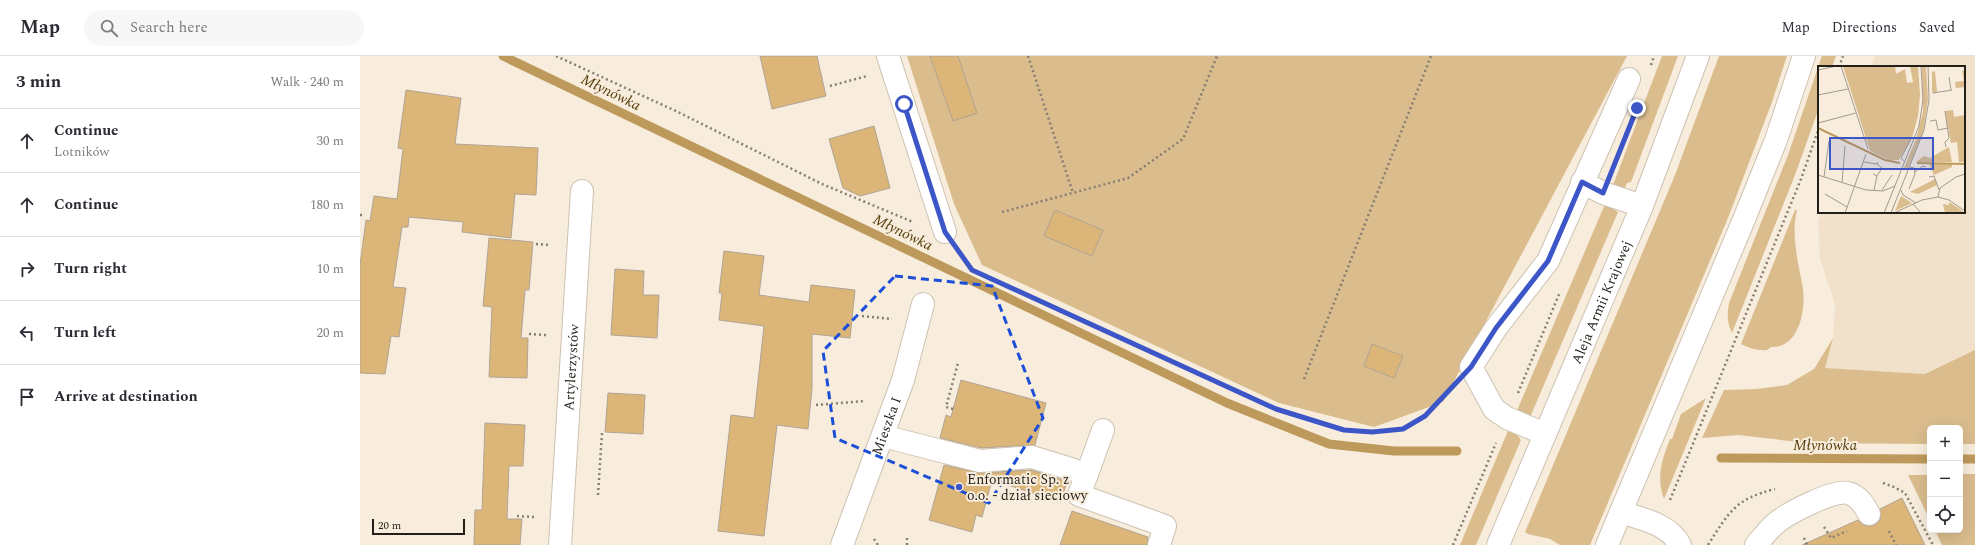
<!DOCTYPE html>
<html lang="en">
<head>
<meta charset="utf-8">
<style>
  :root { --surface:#fff; --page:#f7f7f7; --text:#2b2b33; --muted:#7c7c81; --line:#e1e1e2 }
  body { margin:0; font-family:Spectral,serif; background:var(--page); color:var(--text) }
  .controls { position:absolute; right:12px; bottom:12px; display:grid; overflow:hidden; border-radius:6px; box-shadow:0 4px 16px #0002 }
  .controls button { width:36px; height:36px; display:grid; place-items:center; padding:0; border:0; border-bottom:1px solid var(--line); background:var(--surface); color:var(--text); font:20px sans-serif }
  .scale { position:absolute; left:12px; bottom:10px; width:93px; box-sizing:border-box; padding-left:4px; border:2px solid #221e18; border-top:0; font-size:11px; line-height:14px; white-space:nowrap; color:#221e18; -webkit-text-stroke:3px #f8eddc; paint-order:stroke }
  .stop { position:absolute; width:12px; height:12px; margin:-9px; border:3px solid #3c55c7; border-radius:50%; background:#fff }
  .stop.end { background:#3c55c7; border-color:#fff; box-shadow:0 1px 4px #0008 }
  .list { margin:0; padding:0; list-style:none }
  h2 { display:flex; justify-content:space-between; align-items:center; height:52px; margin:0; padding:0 16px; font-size:17px }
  h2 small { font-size:13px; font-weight:400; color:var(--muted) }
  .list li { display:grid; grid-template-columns:26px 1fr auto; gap:12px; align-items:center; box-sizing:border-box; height:64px; padding:0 16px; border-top:1px solid var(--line) }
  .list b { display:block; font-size:15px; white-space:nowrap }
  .list p { margin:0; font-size:13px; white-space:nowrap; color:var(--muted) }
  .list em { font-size:13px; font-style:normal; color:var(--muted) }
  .icon { flex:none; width:22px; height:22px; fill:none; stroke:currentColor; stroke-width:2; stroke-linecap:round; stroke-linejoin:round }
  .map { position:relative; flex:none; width:1615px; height:489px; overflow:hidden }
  header { display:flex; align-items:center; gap:24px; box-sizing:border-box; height:56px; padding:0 20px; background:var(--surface); border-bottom:1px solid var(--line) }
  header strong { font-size:19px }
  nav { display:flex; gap:22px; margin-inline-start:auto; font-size:14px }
  .search { width:280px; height:36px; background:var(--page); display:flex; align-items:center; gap:10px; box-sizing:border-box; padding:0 14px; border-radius:22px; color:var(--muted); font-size:15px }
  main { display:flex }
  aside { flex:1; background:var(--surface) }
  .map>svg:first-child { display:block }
  .built { fill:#f1e1ca }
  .green { fill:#dabc8d }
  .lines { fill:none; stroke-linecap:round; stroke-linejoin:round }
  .stream { stroke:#be995c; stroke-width:9 }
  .building { fill:#dcb678; stroke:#afa494 }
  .minor-casing { stroke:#cdc2b2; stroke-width:24 }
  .major-casing { stroke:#cdc2b2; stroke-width:24 }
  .path { stroke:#867e73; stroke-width:2.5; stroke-dasharray:2 3; stroke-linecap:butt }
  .minor { stroke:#fff; stroke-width:22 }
  .major { stroke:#fff; stroke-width:22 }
  .route { stroke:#3c55c7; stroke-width:5 }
  .marked { fill:none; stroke:#1d4ed8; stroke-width:3; stroke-dasharray:8 5; stroke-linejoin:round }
  .poi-dot { fill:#3c55c7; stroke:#f8eddc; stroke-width:1.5 }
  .labels { text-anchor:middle; stroke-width:4; stroke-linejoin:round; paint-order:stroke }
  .street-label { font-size:14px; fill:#221e18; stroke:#f8eddc }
  .poi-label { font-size:14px; fill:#221e18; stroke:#f8eddc; text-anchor:start }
  .water-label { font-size:15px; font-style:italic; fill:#573d0c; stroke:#f8eddc }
  .inset-river { fill:none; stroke:#be995c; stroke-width:2 }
  .inset-road { fill:none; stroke:#a29a8e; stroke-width:1 }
  .view { fill:#3c55c7; fill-opacity:0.15; stroke:#3c55c7; stroke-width:2 }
  .inset-edge { fill:none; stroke:#221e18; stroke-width:2 }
</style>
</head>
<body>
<header>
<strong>Map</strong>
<div class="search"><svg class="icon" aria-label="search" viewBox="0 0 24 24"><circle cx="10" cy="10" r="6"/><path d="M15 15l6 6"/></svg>Search here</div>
<nav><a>Map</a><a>Directions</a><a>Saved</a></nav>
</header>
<main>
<aside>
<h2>3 min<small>Walk · 240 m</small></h2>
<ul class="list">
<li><svg class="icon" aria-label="ahead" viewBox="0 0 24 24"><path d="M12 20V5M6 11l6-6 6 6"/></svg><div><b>Continue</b><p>Lotników</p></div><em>30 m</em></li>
<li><svg class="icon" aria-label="ahead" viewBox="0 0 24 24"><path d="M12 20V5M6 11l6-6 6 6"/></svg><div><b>Continue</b></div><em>180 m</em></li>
<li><svg class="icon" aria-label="right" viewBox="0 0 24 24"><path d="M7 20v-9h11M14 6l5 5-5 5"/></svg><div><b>Turn right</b></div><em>10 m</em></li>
<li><svg class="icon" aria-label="left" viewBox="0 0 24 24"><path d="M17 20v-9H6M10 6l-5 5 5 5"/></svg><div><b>Turn left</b></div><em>20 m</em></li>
<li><svg class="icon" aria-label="arrive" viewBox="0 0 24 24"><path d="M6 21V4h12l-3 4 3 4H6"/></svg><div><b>Arrive at destination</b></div></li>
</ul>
</aside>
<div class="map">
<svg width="1615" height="489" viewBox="0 0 1615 489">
  <rect width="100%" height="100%" fill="#f8eddc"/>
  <!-- built -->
  <path class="built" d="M1515,0H1615V295L1565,318L1464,312L1473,282L1475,248L1460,203L1458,166L1461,156H1604V11H1511Z"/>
  <!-- green -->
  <g class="green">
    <path d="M547,0H1267L1083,346L1014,371L919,347L622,209L594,148Z"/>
    <path d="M1302,0H1318L1271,126L1267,127L1265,132L1253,129Z"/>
    <path d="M1359,0H1427L1412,46L1368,162L1230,489H1200L1190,483L1168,478L1165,476L1315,119Z"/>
    <path d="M1462,0H1476L1472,11H1459V52L1435,119L1372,277C1367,267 1367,258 1369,247L1428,99Z"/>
    <path d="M1245,148L1258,156L1171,359L1156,357Z"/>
    <path d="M1435,154H1437C1434,167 1434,179 1436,193C1437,206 1441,219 1443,233C1446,256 1438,292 1412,291C1410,291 1409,293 1407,294C1398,295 1389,292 1381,288Z"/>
    <path d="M1473,282L1465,312L1565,318L1615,294V388H1600V372H1570V388L1447,387L1378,379L1342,382L1364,334L1397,333L1427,329L1454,313Z"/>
    <path d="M1346,342L1304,443C1296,420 1302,404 1310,383H1312L1321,358Z"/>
    <path d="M1150,370L1161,384L1116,489H1100Z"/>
    <path d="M1600,418H1615V489H1582L1575,474H1600Z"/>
    <path d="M1548,419H1570V464Z"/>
  </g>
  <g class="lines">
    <!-- stream -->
    <g class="stream">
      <path d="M143,0L867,347L969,388L1034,395H1097"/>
      <path d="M1361,402L1570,403"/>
      <path d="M1600,403H1615"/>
    </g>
  </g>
  <!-- building -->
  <g class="building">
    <path d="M400,0H457L466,40L412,53Z"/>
    <path d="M570,0H598L617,57L593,65Z"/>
    <path d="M46,34L101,42L95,88L178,92L176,139L155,138L151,182L102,176L103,166L49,161L48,171H42L33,231L46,232L39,281L31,280L25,318L0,317V209L6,164L10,165L14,140L37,143L43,93L38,92Z"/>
    <path d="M514,70L530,132L500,140L483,132L469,83Z"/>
    <path d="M695,154L743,174L732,200L684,180Z"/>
    <path d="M129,182L173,186L169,234H165L161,282H168L167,322L129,321L132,251L123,250Z"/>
    <path d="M364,195L404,200L399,239L449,246L451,229L495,234L490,282L452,278V332L448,373L417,369L404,480L358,475L371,359L394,362L404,270L359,264L362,237H359Z"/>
    <path d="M255,213L284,215L283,239H299L297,282L251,279Z"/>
    <path d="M1012,288L1043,300L1034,322L1004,310Z"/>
    <path d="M601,324L686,347L675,389L621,392L580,382L586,359L591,361Z"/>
    <path d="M248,337L285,339L283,378L245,376Z"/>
    <path d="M125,367L165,369L163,410H149L147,463H162L160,489H114L115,454H122Z"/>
    <path d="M584,409L621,417L671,414L707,425L701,446L632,424L622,461L616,459L612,476L569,464Z"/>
    <path d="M1542,442L1565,489H1442L1498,464L1503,469L1509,470L1515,469L1520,464L1521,459L1520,453Z"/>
    <path d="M712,455L788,481L787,489H700Z"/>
  </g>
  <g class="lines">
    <defs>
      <g id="minor">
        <path d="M528,0L585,176"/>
        <path d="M1222,126L1243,137L1282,150"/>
        <path d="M1185,378L1147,362L1134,353L1111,311L1136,272L1188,205L1269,23"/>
        <path d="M523,380L620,405L672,401L727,418L743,374"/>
        <path d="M727,418L719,439L805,470L799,489"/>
        <path d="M1261,456C1282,463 1309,468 1320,489"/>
        <path id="s1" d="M200,489L222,135"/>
        <path id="s2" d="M482,489L543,324L563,248"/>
        <path d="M1396,489C1402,482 1408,474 1415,468C1426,458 1474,433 1488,437C1499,440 1504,449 1509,458"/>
      </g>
      <g id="major">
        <path id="s3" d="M1138,489L1282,150L1338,0"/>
        <path d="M1247,489L1385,161L1416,84L1444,0"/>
      </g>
    </defs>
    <!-- minor casing -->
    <use href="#minor" class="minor-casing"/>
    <!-- major casing -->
    <use href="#major" class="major-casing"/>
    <!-- path -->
    <g class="path">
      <path d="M196,0L318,56L462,128L553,166"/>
      <path d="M668,0L713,137"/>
      <path d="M1291,9L1294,0"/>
      <path d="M1479,11L1483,0"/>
      <path d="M470,30L507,20"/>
      <path d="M642,156L768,122L823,83L857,0"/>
      <path d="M0,159H4"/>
      <path d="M176,188L191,189"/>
      <path d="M601,198L612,214L916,353L984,374L1012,376L1043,373L1065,360L1092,331"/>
      <path d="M502,260L532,263"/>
      <path d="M169,278L186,279"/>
      <path d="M944,323L1071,0"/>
      <path d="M1158,337L1200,236"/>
      <path d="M456,349L505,345"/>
      <path d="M593,353L586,351L598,307"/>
      <path d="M1523,427L1534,431L1545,437L1573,489"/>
      <path d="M238,439L242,377"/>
      <path d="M1310,444L1441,123L1459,72"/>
      <path d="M157,460L174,461"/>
      <path d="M1464,471L1471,482L1487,475"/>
      <path d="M1529,475L1536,489"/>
      <path d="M1444,482L1447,489"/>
      <path d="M514,483L518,489"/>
      <path d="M547,489V482"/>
      <path d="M1093,489L1136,387"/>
      <path d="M1348,489C1369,456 1375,443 1415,433"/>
    </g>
    <!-- minor -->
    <use href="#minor" class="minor"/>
    <!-- major -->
    <use href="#major" class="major"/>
  </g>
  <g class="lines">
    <!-- route -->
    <path class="route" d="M544,48L585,176L612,214L916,353L984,374L1012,376L1043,373L1065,360L1111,311L1136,272L1188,205L1222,126L1243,137L1277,52"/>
  </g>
  <!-- marked area -->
  <path class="marked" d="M535,220L632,230L683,362L629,447L475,382L463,295Z"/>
  <!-- markers -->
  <circle class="poi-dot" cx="599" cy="431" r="4"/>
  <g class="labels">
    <!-- street labels -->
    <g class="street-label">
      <text dy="5" stroke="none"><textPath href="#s3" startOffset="264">Aleja Armii Krajowej</textPath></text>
      <text dy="5" stroke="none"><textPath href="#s1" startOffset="178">Artylerzystów</textPath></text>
      <text dy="5" stroke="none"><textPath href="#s2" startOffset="127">Mieszka I</textPath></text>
    </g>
    <!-- poi labels -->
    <g class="poi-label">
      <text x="607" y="428">Enformatic Sp. z<tspan x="607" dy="16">o.o. - dział sieciowy</tspan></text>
    </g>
    <!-- water labels -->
    <g class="water-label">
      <text transform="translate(251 36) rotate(26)" y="5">Młynówka</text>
      <text transform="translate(543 176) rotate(26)" y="5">Młynówka</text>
      <text x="1465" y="394">Młynówka</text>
    </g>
  </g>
  <!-- overview -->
  <g transform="translate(1458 10)">
    <rect width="147" height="147" fill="#f8eddc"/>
    <path d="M25,0H77L78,8L87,3L89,17L95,16L92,0H100L102,29L100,50L94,72L81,94H71L52,85ZM104,0H108L110,33L105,67L89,104L86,102L98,73L105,45ZM147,4V21L138,22L137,16L146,15L144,5ZM117,5L119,26L114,27V6ZM135,44L136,51L147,49V96H141L139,76L133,77L127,45ZM131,81L134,96H98L106,90L112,92ZM111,98H134V101L116,109ZM117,113L119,119L100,128L92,126ZM83,130L94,137L77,145ZM131,136L142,143L146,147H127L125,138L131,139Z" fill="#dabc8d"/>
    <path class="inset-river" d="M0,62L67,94L82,97M99,97L147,98"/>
    <path class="inset-road" d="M23,0L50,83M0,4L19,0M131,11L133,24M115,27L134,24M0,29L30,23M127,45L131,72L127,76L128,81M112,55L118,54L120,64L130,62M0,57L38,47M46,96L59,98L60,96M87,96L83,92L93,73M59,98L64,102L59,110M97,106L105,100L108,101M55,108L59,110L56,124M0,109L48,124L65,125L77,120M6,111L11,75M111,111L116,110L121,124M24,117L27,80M91,123L97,108L96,102L92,101M64,124L74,109M83,124L85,129L98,137M7,128L29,141M120,131L122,122L138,111L147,108M95,138L103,147M27,147L48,88M66,147L101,60L105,34L103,0M73,147L106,64L111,34L110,0M76,147L104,134L120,131L131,134L147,145"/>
    <path class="view" d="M12,72H115V103H12Z"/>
    <rect width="147" height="147" class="inset-edge"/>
  </g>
</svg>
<div class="controls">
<button>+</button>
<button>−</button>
<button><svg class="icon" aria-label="locate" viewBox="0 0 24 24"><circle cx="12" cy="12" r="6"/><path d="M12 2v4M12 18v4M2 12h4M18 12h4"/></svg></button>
</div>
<div class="scale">20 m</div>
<div class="stop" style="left:544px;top:48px"></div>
<div class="stop end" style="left:1277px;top:52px"></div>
</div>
</main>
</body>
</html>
